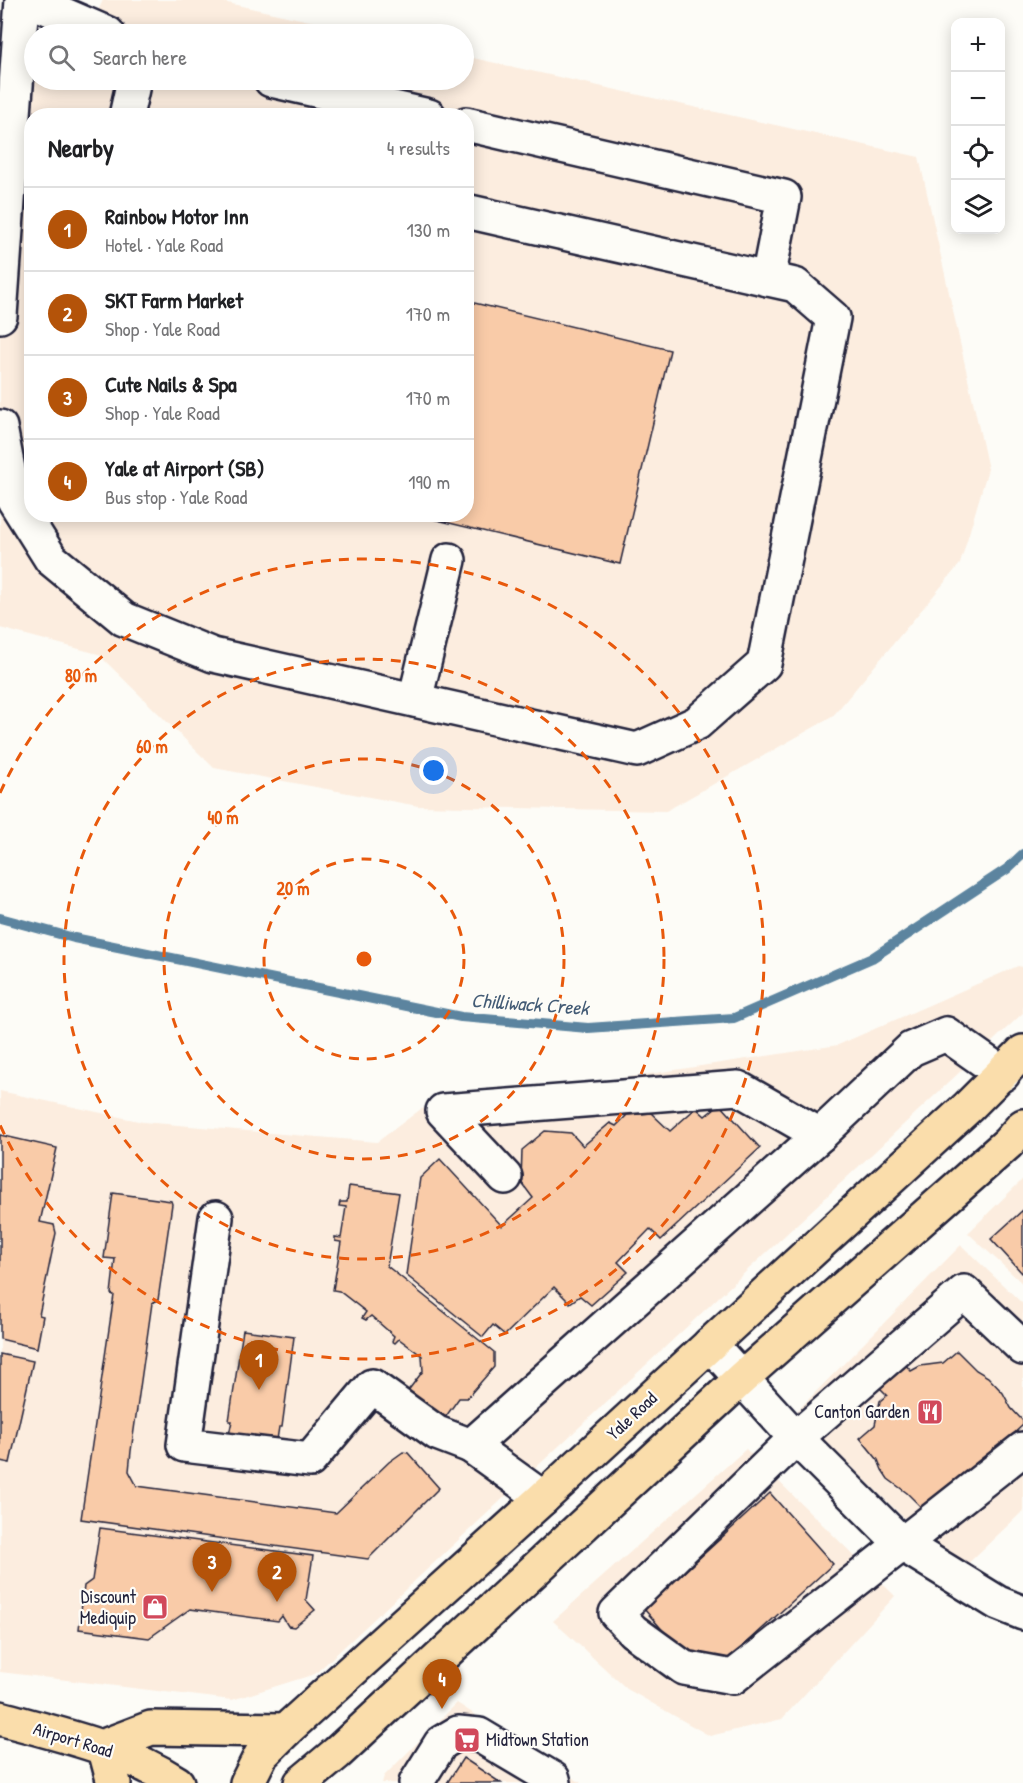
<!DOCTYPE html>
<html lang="en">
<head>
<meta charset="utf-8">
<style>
  :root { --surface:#fff; --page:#f6f6f6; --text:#202124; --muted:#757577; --line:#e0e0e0; --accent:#b45309 }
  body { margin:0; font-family:"Patrick Hand",sans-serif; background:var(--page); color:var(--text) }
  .controls { position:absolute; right:18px; top:18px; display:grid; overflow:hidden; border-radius:12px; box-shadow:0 3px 15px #0003 }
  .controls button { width:54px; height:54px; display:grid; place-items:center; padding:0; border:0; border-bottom:2px solid var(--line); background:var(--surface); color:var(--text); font:30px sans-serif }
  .you { position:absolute; left:434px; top:771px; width:21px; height:21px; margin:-15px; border:4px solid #fff; border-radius:50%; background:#1a73e8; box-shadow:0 0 0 9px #1a73e833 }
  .badge { display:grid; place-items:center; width:39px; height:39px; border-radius:50%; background:var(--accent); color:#fff; font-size:20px; font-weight:700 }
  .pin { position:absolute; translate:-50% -50px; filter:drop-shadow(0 2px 3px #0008) }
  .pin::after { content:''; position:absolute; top:32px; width:21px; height:18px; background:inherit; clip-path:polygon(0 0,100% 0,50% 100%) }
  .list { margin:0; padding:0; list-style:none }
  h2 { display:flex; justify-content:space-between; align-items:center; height:78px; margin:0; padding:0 24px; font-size:26px }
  h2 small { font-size:20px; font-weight:400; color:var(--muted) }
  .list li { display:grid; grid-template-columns:39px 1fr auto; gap:18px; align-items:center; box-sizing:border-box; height:84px; padding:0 24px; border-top:2px solid var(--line) }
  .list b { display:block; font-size:22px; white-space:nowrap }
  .list p { margin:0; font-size:20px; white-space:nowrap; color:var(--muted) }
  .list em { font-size:20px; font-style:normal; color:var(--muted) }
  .icon { flex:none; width:33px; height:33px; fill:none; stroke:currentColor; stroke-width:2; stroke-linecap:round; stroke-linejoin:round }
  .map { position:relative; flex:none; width:1023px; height:1783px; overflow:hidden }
  .search { position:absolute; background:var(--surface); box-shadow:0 3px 15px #0003; left:24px; top:24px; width:450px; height:66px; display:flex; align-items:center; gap:15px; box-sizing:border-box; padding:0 21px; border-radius:33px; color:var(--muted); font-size:22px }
  .panel { position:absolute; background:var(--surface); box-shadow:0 3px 15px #0003; left:24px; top:108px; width:450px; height:414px; border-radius:24px }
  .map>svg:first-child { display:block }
  .built { fill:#fceddf; fill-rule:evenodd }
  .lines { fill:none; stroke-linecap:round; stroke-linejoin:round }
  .stream { stroke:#5b849f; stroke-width:10 }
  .building { fill:#f9cba8; stroke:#22223b; stroke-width:1.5 }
  .minor-casing { stroke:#22223b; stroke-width:38 }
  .major-casing { stroke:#22223b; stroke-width:38 }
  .minor { stroke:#fdfcf7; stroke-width:33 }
  .major { stroke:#faddab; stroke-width:33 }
  .ring { fill:none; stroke:#e8590c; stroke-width:3; stroke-dasharray:10 8 }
  .labels { text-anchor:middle; stroke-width:4.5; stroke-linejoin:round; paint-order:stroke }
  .poi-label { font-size:18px; fill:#22223b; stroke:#fdfcf7; text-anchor:end }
  .street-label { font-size:18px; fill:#22223b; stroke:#fdfcf7 }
  .water-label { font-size:20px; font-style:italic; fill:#435b75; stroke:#fdfcf7 }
  .centre { fill:#e8590c; stroke:#fdfcf7; stroke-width:3 }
  .ring-label { font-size:18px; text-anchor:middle; font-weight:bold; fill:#e8590c; stroke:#fdfcf7; stroke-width:4.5; stroke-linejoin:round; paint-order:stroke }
</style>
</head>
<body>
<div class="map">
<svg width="1023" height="1783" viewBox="0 0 1023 1783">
  <rect width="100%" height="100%" fill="#fdfcf7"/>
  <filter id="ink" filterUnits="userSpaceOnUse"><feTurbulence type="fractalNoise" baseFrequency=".0167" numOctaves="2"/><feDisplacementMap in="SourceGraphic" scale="12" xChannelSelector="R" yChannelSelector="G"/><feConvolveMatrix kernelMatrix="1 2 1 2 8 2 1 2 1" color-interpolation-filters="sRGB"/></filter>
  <g filter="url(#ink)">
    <!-- built -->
    <g class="built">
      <path d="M103,0H214L368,34H87Z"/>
      <path d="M464,56L919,157L988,469L960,564L832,717L666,811L418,806L214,768L98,654L0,628V80L19,82L34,75V80H464ZM32,116H466V514H32Z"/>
      <path d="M1018,966L1023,967V1013L315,1674L232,1700L0,1672V1091L143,1122L377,1142L421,1109L838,1045Z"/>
      <path d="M1023,1179V1284L968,1233Z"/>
      <path d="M961,1245L1023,1304V1511L959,1572L796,1412Z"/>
      <path d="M746,1449L895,1596L782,1719L710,1736L627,1689L553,1621Z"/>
      <path d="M457,1703L581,1783H382L384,1776Z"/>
    </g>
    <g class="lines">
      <!-- stream -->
      <path class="stream" d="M0,918L74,938L461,1017L588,1028L734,1018L872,958L1007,869L1023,854"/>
    </g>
    <!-- building -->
    <g class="building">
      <path d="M466,301L670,350L620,564L412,514H466Z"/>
      <path d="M720,1104L760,1148L661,1240L650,1229L618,1262L628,1272L591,1305L580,1296L570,1303L554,1287L505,1335L493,1325L483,1337L406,1275L420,1178L440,1159L502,1226L533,1198L521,1182L522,1150L545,1131L571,1133L583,1146L610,1123L616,1126L627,1115L651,1113L670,1131L696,1108L705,1116Z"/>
      <path d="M0,1135L57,1148L40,1222L54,1225L56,1233L39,1315L43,1316L37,1348L0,1339Z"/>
      <path d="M349,1186L399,1193L387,1266L494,1352V1367L467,1398H459L442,1422L407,1392L423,1371L422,1356L399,1339L395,1343L392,1341L394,1336L371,1316L366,1320L362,1318L366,1312L339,1291L333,1290L341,1242L335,1241V1237L341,1238L346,1207L339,1206L340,1202H347Z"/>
      <path d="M113,1193L171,1201L172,1204L158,1300L152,1303L131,1451L129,1471L137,1486L336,1513L389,1462L403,1452L408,1453L439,1488L368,1559L81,1519L114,1295L111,1294L115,1259L104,1258Z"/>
      <path d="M1023,1210V1274L991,1239Z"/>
      <path d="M243,1330L294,1337L282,1427H279L276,1446L228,1439L232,1421H229Z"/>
      <path d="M957,1351L976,1370L988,1377L1003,1393L1011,1408L1023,1421V1425L927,1513L907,1493L888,1479L882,1470L878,1460L860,1438L875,1425L880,1401L887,1395L880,1388L905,1364L911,1371L920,1366L943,1363Z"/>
      <path d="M0,1354L33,1361L10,1463L0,1461Z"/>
      <path d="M770,1493L833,1564L726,1662L689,1660L644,1609Z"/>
      <path d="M100,1528L313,1556L306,1600L315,1610L294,1627L288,1626L282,1616L278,1621L190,1609L149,1638L79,1629L84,1586L92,1580Z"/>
      <path d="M463,1758L501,1783H447Z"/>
    </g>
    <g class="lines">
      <defs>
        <g id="minor">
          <path d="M30,0L108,34"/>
          <path d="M271,80L429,116"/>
          <path d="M126,116L134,80"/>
          <path d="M466,124L784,197L768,279"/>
          <path d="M0,316L22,0"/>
          <path d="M0,427L14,500L51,559L124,619L213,655L637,750L697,723L764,664L833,318L795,285L466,211"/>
          <path d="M415,700L449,560"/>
          <path d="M505,1177L443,1111L738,1088L820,1135"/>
          <path d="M216,1218L184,1445L310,1460L372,1386L437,1433L471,1446"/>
          <path d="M710,1344L796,1438L902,1544L998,1603L1023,1613"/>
          <path d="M1023,1348L964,1292L796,1438L616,1613L633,1631L684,1668L733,1677L1023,1449"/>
          <path d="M543,1498L471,1446L820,1135L911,1049L946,1034L1003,1074"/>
          <path d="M416,1783L441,1743L458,1733L479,1735L553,1779L554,1783"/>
        </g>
        <g id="major">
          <path d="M0,1718C61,1735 123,1748 177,1783"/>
          <path d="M104,1746L151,1728L286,1730"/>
          <path d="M104,1746L114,1783"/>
          <path d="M247,1783L261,1755L286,1730L543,1498L968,1107L1023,1052"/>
          <path d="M301,1783L337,1753L742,1378L1008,1143L1023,1126"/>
        </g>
      </defs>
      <!-- minor casing -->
      <use href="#minor" class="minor-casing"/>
      <!-- major casing -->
      <use href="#major" class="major-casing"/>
      <!-- minor -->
      <use href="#minor" class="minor"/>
      <!-- major -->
      <use href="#major" class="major"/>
    </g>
  </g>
  <!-- distance rings -->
  <g class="ring">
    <circle cx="364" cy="959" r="100"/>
    <circle cx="364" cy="959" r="200"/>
    <circle cx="364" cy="959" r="300"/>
    <path d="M0 793A400 400 0 1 1 0 1125"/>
  </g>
  <!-- icons -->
  <defs>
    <symbol id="restaurant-square" viewBox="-11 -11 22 22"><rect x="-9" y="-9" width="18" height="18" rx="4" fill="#d1495b" stroke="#fdfcf7"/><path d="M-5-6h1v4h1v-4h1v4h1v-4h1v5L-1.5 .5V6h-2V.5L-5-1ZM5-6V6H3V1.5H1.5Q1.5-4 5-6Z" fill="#fff"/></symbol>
    <symbol id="shop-square" viewBox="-11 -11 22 22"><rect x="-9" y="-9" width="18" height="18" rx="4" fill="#d1495b" stroke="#fdfcf7"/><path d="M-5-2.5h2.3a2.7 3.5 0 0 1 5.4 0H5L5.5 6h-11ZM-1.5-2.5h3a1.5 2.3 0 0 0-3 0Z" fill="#fff"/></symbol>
    <symbol id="supermarket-square" viewBox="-11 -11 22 22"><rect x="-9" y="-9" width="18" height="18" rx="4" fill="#d1495b" stroke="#fdfcf7"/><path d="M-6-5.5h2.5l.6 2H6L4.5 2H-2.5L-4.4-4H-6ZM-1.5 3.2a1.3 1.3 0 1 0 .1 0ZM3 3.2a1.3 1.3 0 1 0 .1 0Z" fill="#fff"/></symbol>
  </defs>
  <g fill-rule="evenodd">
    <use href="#restaurant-square" x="915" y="1397" width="30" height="30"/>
    <use href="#shop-square" x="140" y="1592" width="30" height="30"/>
    <use href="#supermarket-square" x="452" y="1725" width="30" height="30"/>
  </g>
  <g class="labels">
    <!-- poi labels -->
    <g class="poi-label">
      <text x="910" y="1418">Canton Garden</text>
      <text x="136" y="1603">Discount<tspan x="136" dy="21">Mediquip</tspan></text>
      <text x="486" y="1746" text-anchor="start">Midtown Station</text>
    </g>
    <!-- street labels -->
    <g class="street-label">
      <text transform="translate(632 1416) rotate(-43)" y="6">Yale Road</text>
      <text transform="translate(73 1740) rotate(17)" y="6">Airport Road</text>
    </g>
    <!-- water labels -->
    <g class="water-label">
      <text transform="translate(530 1004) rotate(4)" y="7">Chilliwack Creek</text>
    </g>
  </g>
  <circle cx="364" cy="959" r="9" class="centre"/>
  <g class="ring-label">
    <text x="81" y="682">80 m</text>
    <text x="152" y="753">60 m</text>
    <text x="223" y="824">40 m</text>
    <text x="293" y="895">20 m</text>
  </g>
</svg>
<div class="controls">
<button>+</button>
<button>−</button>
<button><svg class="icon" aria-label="locate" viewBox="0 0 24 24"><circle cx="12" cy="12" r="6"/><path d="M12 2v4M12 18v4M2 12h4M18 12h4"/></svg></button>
<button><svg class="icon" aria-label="layers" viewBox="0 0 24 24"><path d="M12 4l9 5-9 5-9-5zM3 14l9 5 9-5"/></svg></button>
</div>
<div class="you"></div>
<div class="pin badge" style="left:259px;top:1390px">1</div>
<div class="pin badge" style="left:277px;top:1602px">2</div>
<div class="pin badge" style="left:212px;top:1592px">3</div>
<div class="pin badge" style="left:442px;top:1709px">4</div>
<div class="search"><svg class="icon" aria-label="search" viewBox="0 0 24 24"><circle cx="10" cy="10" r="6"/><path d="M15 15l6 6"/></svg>Search here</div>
<section class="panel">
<h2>Nearby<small>4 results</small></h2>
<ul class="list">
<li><span class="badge">1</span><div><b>Rainbow Motor Inn</b><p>Hotel · Yale Road</p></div><em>130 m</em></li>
<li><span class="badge">2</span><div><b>SKT Farm Market</b><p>Shop · Yale Road</p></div><em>170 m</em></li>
<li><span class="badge">3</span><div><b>Cute Nails &amp; Spa</b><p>Shop · Yale Road</p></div><em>170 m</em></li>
<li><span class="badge">4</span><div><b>Yale at Airport (SB)</b><p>Bus stop · Yale Road</p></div><em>190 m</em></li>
</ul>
</section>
</div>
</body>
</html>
